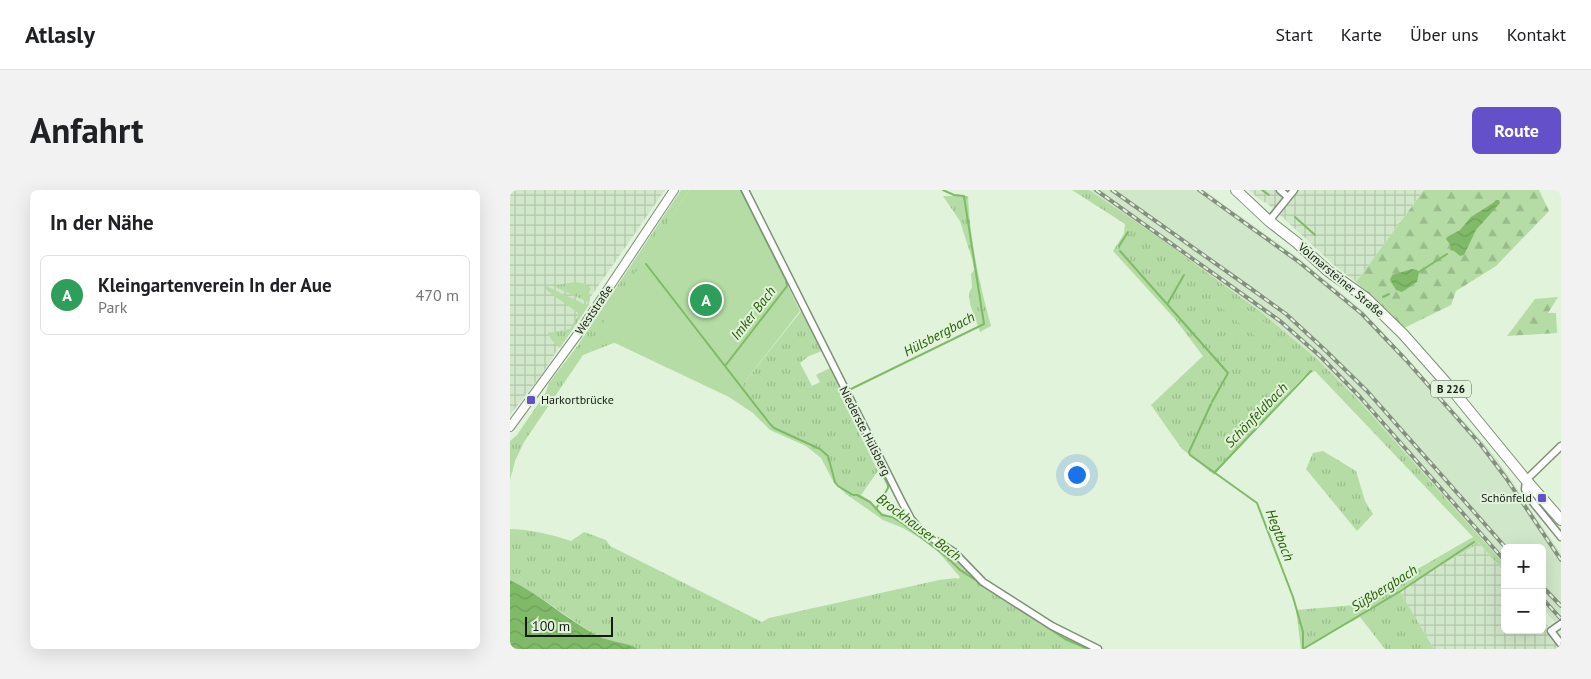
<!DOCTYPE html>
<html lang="de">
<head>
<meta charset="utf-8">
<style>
  :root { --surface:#fff; --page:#f2f2f2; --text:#202124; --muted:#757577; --line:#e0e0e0; --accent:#6450c9 }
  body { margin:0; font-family:"PT Sans",sans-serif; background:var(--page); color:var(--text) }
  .controls { position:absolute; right:15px; bottom:15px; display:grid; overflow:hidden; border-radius:8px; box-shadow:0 5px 20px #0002 }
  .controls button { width:45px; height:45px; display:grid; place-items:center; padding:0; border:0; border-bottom:1px solid var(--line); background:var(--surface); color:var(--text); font:25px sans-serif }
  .scale { position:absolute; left:15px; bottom:12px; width:88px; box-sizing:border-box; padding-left:5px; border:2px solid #161c14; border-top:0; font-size:14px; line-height:18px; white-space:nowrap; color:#161c14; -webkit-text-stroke:4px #e1f3db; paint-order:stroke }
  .you { position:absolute; left:566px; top:284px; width:18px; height:18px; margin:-12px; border:4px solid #fff; border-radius:50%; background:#1a73e8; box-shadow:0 0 0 8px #1a73e833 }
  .badge { display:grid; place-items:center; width:32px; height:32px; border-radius:50%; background:var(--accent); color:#fff; font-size:16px; font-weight:700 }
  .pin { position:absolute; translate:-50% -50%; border:2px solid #fff; box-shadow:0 1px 5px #0006 }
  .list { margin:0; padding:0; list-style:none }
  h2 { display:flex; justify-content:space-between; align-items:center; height:65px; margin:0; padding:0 20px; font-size:21px }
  h2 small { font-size:16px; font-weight:400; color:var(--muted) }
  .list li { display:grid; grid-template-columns:32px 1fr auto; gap:15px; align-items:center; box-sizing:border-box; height:80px; margin:0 10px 10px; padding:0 10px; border:1px solid var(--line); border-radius:8px }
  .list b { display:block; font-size:19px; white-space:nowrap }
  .list p { margin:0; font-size:16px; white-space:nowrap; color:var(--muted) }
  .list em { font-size:16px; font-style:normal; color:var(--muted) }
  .map { position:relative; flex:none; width:1051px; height:459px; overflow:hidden; border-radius:8px }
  header { display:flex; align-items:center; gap:30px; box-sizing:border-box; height:70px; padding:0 25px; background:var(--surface); border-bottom:1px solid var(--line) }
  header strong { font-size:24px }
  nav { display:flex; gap:28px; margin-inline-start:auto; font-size:18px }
  .intro { display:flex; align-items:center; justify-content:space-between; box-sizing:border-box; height:120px; padding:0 30px }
  h1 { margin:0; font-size:35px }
  .button { padding:12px 22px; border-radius:8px; background:var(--accent); color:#fff; font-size:18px; font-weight:700 }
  main { display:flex; gap:30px; padding:0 30px }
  aside { flex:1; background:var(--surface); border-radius:8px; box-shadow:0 5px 20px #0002 }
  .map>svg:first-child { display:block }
  .built { fill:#d1e7c9 }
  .industrial { fill:url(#industrial-grid) }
  .grass { fill:url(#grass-tufts); fill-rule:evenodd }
  .forest { fill:url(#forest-firs) }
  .garden { fill:#b4dca4 }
  .water { fill:url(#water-waves) }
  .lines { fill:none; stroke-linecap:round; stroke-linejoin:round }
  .stream { stroke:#80ba68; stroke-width:2 }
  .minor-casing { stroke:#7f8f79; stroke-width:9 }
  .tertiary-casing { stroke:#7f8f79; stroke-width:10 }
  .primary-casing { stroke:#7f8f79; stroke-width:12 }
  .minor { stroke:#fff; stroke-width:6 }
  .tertiary { stroke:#fff; stroke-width:8 }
  .primary { stroke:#fff; stroke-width:10 }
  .rail-casing { stroke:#84907f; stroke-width:4 }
  .rail { stroke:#e1f3db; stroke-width:2; stroke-dasharray:5.5; stroke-linecap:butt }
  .poi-dot { fill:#6450c9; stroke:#e1f3db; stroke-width:2 }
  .labels { text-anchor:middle; stroke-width:4; stroke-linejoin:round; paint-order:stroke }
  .shield { fill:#e1f3db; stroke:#535c50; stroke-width:1 }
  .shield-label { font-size:11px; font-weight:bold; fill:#161c14 }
  .street-label { font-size:12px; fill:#161c14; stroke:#e1f3db }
  .poi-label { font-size:12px; fill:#161c14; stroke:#e1f3db; text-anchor:start }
  .water-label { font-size:14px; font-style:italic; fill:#275c02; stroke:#e1f3db }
</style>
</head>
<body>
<header>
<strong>Atlasly</strong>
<nav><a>Start</a><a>Karte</a><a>Über uns</a><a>Kontakt</a></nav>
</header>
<div class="intro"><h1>Anfahrt</h1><a class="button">Route</a></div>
<main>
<aside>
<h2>In der Nähe<small></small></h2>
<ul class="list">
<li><span class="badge" style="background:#2e9e5b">A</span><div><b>Kleingartenverein In der Aue</b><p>Park</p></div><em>470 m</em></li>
</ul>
</aside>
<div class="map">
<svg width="1051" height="459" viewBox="0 0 1051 459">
  <defs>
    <pattern id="industrial-grid" width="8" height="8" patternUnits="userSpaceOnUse" patternTransform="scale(1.25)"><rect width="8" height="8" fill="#d1e7c9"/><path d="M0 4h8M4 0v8" fill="none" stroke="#b3c6ac"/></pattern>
    <pattern id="grass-tufts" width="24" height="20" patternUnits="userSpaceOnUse" patternTransform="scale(1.25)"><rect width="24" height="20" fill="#b4dca4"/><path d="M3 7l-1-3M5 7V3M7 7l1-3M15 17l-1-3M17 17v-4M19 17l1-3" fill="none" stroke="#9abc8c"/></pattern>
    <pattern id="forest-firs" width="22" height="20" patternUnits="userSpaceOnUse" patternTransform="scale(1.25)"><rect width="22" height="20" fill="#b4dca4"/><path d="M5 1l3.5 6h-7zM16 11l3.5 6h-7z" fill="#9abc8c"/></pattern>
    <pattern id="water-waves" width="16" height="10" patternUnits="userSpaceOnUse" patternTransform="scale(1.25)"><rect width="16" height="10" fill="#80ba68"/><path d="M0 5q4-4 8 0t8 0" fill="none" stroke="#6e9f59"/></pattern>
  </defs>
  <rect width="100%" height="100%" fill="#e1f3db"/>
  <!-- built -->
  <path class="built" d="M579,0H694L790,69L853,121L974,253L991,275L1051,364V429L1046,433L1032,418V358H995V375L848,210L807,169L751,122L695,81Z"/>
  <!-- industrial -->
  <g class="industrial">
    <path d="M0,0H155L82,105L32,184L0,225Z"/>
    <path d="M739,0H914L846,92L825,76L758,14L749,9Z"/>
    <path d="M969,353L995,383V440H1032V429L1051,452V459H924L889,400Z"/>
  </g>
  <!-- grass -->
  <g class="grass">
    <path d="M171,0H179L87,144L106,152L73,165L14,252L5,271L0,290V301V251L7,245L13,236L35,204L39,193L68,155Z"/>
    <path d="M562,0H579L648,47L751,122L807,169L848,210L995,375V383L969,353L889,400L924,459H875L850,427L791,459L786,420L845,415L963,347L805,181L794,186L704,285L672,259L641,215L693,166L665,129L603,61L614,44L615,34ZM726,112L765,141L710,117Z"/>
    <path d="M433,6H458C460,50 469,93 481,136L470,142L460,114L459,103L462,97L461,84L464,80L462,69L450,31Z"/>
    <path d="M65,92L76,94L81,98L79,102L80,108L79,115L50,158C46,155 39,148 38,143L60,139L68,126V123L35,99L36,96L76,115L78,112L43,96Z"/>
    <path d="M292,120L312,161L299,166L290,173L302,196L310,192L306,185L320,178L331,199L330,205L368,281L351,305L360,311L372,323L395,332L398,330L418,350L444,369L466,388L465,390L545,442L588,459H127C113,455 98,452 86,445C57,428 30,405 0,390V339C18,339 43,345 61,351L74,342L96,350L100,356L252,432L259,428L429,390L446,388L448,389L450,387L425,358L415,351L393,338L373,330L336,304L324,293L311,268L296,256L260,240L243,223L219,207L230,198Z"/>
    <path d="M813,261L846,281L855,311L863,324L847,341L796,279L803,263Z"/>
  </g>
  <!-- forest -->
  <g class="forest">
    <path d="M914,0H1029L1039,21L986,76L946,101L941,115L894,138L846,92Z"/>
    <path d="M1048,107L1038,123H1046L1047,143L997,146L1025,109Z"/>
  </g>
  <!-- garden -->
  <g class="garden">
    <path d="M179,0H231L290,121L230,198L219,207L86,144Z"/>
    <path d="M725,111L765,141L756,155L710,117Z"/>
  </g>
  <!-- water -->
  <g class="water">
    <path d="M986,10H989L990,13L966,40L954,65L950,66L944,61L940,60L941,56L936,49L937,47L950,40L961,27L983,13Z"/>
    <path d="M902,79L907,80L909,82L907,92L892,102L886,100L880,90L882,85Z"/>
    <path d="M0,390C31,405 57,430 88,446C100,452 116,452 128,459H0Z"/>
  </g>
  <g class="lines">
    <!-- stream -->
    <g class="stream">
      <path d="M752,0L759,5"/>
      <path d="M785,27L805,45"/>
      <path d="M609,56L618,42"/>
      <path d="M610,61L718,183L702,212"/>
      <path d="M136,74L260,234L264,238L310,259L318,266L325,292L328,296L343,305H347L360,312L372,325L382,327L392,333L438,368L450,380L470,393"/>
      <path d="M909,82L937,64"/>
      <path d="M873,107L879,104"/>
      <path d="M658,113L674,85"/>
      <path d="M215,176L277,96L276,90L231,0"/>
      <path d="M341,199L474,134L454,6L444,5L433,0"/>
      <path d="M332,204L378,295V298L366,319"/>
      <path d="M701,214L679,262L680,265L747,313L783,407L793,442V459"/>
      <path d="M705,282L801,181"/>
      <path d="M534,435L555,449L578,459"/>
      <path d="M793,459L889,402L964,352"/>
    </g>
    <defs>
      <g id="minor">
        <path d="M235,0L392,312L401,329L412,342L444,362L473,392L542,436L588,459"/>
        <path d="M770,0L778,7"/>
        <path d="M759,31L784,0"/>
        <path d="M1051,256L1016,290L1015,299L1017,305L1051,347"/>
        <path d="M1051,434L1041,441L1051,454"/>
      </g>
      <path id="tertiary" d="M0,237L70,141L164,0"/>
      <path id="primary" d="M726,0L759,31L786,52L818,81L856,108L893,144L939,196L1016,290L1051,330"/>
    </defs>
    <!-- minor casing -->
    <use href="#minor" class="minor-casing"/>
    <!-- tertiary casing -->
    <use href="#tertiary" class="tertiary-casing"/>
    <!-- primary casing -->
    <use href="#primary" class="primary-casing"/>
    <!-- minor -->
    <use href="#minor" class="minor"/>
    <!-- tertiary -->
    <use href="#tertiary" class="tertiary"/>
    <!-- primary -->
    <use href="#primary" class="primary"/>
    <defs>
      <g id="rail">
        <path d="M586,0L770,131L810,166L850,207L995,371"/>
        <path d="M602,0L740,98L776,124L815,160L857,201L996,358"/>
        <path d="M689,0L789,72L852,124L896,170L971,255L996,288L1051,370"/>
        <path d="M1032,396L1051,416"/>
        <path d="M1032,408L1051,429"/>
      </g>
    </defs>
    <!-- rail casing -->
    <use href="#rail" class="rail-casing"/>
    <!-- rail -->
    <use href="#rail" class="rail"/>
  </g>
  <!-- markers -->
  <g class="poi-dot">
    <rect x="16" y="205" width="10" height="10" rx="2.5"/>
    <rect x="1027" y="303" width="10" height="10" rx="2.5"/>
  </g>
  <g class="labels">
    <!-- shield labels -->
    <rect class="shield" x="921" y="190.5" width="40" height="17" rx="4"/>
    <g class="shield-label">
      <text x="941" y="203">B 226</text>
    </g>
    <!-- street labels -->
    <g class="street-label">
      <text transform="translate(831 90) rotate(40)" y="4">Volmarsteiner Straße</text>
      <text transform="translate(84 120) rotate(-56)" y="4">Weststraße</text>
      <text transform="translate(355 241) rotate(63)" y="4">Niederste Hülsberg</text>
    </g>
    <!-- poi labels -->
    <g class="poi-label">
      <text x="31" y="214">Harkortbrücke</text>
      <text x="1022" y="312" text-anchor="end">Schönfeld</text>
    </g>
    <!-- water labels -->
    <g class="water-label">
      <text transform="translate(243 123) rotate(-52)" y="5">Imker Bach</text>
      <text transform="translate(429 144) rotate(-28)" y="5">Hülsbergbach</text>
      <text transform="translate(746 225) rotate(-46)" y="5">Schönfeldbach</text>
      <text transform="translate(409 337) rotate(37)" y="5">Brockhauser Bach</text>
      <text transform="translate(770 345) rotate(69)" y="5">Hegtbach</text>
      <text transform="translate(874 398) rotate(-32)" y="5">Süßbergbach</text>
    </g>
  </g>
</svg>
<div class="controls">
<button>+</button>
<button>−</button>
</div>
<div class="scale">100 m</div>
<div class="you"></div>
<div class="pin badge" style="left:196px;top:110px;background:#2e9e5b">A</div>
</div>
</main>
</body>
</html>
